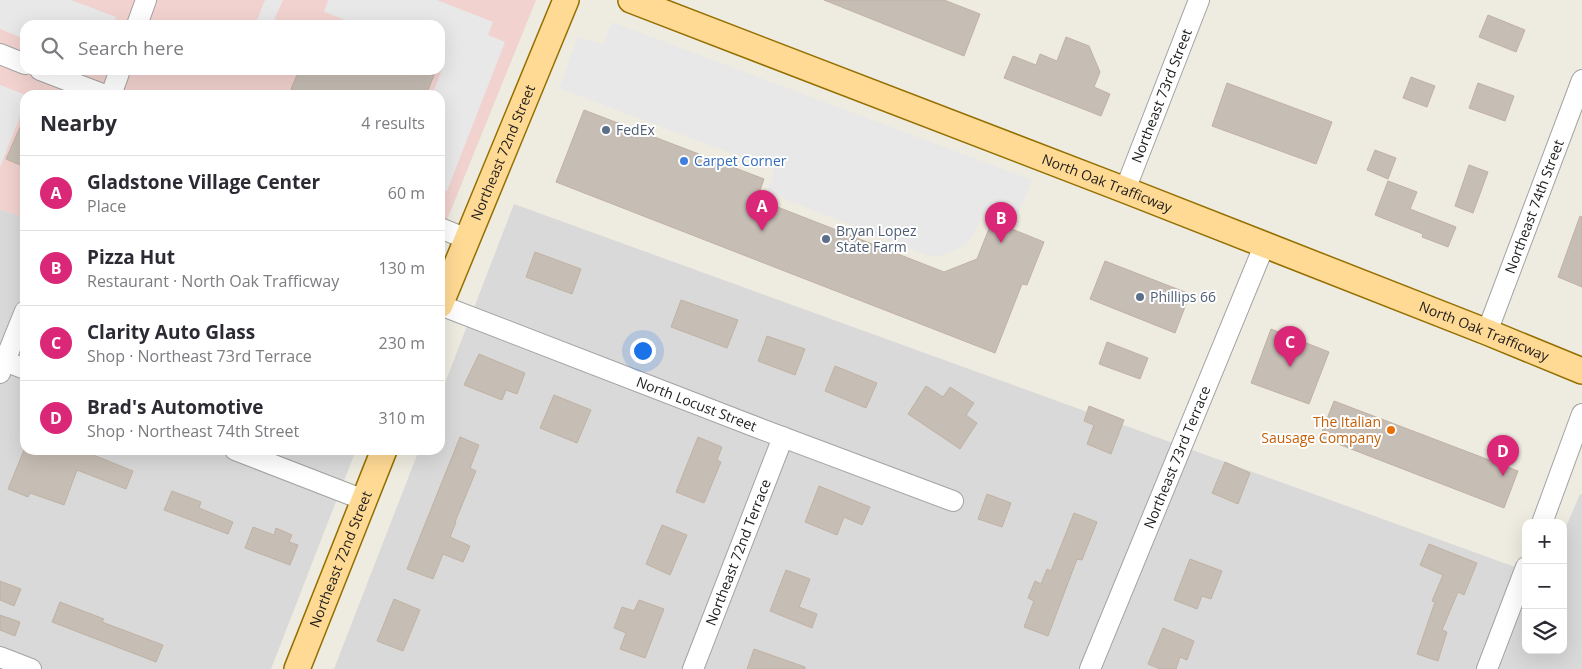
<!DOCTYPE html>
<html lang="en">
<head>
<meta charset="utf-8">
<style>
  :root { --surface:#fff; --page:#f7f7f7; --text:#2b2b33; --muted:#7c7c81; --line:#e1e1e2; --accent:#db2777 }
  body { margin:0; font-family:"Open Sans",sans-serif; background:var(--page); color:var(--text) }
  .controls { position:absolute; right:15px; bottom:15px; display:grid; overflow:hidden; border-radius:10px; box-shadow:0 5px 20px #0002 }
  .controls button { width:45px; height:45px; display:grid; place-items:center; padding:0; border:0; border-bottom:1px solid var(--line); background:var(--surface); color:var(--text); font:25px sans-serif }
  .you { position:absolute; left:642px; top:350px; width:18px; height:18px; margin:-12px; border:4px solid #fff; border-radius:50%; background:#1a73e8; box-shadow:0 0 0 8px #1a73e833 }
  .badge { display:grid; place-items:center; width:32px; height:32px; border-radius:50%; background:var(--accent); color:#fff; font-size:16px; font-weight:700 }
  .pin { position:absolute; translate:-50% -41px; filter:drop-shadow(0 1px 2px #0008) }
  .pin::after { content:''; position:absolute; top:26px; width:18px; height:15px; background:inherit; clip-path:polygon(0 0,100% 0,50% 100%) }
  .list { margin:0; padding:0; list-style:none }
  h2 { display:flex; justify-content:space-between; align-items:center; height:65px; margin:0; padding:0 20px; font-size:21px }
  h2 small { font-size:16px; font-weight:400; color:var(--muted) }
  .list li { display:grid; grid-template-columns:32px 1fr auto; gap:15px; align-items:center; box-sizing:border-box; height:75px; padding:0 20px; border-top:1px solid var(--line) }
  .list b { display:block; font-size:19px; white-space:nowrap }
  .list p { margin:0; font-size:16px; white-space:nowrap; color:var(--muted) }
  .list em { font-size:16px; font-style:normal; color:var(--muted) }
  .icon { flex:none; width:28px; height:28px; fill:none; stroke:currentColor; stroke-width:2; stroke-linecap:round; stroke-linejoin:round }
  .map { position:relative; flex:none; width:1582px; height:669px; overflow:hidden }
  .search { position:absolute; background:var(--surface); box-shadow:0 5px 20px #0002; left:20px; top:20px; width:425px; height:55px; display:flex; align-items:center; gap:12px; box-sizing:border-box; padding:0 18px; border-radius:15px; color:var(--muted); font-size:19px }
  .panel { position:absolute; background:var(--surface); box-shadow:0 5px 20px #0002; left:20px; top:90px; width:425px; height:365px; border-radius:15px }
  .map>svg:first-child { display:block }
  .residential { fill:#dad9d9 }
  .commercial { fill:#f1d2ce; fill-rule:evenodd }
  .parking { fill:#e8e8e8 }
  .building { fill:#c6bdb4; stroke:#c0b2a2 }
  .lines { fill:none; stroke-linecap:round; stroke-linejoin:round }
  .minor-casing { stroke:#a3a3a3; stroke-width:22 }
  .major-casing { stroke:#946f00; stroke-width:28 }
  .minor { stroke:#fff; stroke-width:20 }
  .major { stroke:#ffda95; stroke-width:25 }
  .service-dot { fill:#5c6f8a; stroke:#fff; stroke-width:2 }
  .shop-dot { fill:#3f7fe0; stroke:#fff; stroke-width:2 }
  .food-dot { fill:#e8710a; stroke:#fff; stroke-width:2 }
  .labels { text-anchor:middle; stroke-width:4; stroke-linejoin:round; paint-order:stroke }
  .street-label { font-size:14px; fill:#1c1c1c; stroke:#fff }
  .service-label { font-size:14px; fill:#4e5e75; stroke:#fff; text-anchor:start }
  .shop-label { font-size:14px; fill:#366cbe; stroke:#fff; text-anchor:start }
  .food-label { font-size:14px; fill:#c56008; stroke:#fff; text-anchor:end }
</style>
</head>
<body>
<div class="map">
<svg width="1582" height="669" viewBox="0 0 1582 669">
  <rect width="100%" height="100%" fill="#eeebe0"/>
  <!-- residential -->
  <g class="residential">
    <path d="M514,204L1526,571V650H1563V534L1580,494L1582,495V669H334L419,450H440V396Z"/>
    <path d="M0,209L25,218V450H356L271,669H0Z"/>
  </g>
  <!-- commercial -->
  <path class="commercial" d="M0,0H536L440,237V95H25V218L0,209ZM25,25H440V70H25Z"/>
  <!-- parking -->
  <g class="parking">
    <path d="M0,0H71L116,17L113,25H25V39L0,29Z"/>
    <path d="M265,0H283L272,25H255Z"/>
    <path d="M328,0H437L493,22L488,35L505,42L447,191L440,189V95H432L446,59L440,56V25H359L324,12Z"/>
    <path d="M612,22L1032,180L1016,220L985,209L973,236L964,246L940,256L926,255L767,192L775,170L559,88L578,37L603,44Z"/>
    <path d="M0,85L26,95L25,104L0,167Z"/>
  </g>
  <!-- building -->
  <g class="building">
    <path d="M824,0H944L980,14L964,56Z"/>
    <path d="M1488,15L1525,30L1516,52L1479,37Z"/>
    <path d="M1066,37L1089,46L1100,72L1094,87L1110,94L1101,116L1004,78L1013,56L1036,65L1040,54L1057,61Z"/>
    <path d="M299,70H436L426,95H306L291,89Z"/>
    <path d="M1411,77L1435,86L1427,107L1403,98Z"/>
    <path d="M1227,83L1332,122L1316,164L1212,126Z"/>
    <path d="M1478,83L1514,96L1505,121L1469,108Z"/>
    <path d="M584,110L764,179L757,199L944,272L977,259L992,221L1044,242L1027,285L1022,284L995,353L556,182Z"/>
    <path d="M25,116V167L6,159Z"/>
    <path d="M1375,150L1396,158L1388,179L1367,170Z"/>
    <path d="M1469,165L1488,172L1473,213L1455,206Z"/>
    <path d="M1388,181L1417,192L1410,209L1456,227L1448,247L1422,237L1423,234L1375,215Z"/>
    <path d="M1580,216L1582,217V287L1558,277Z"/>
    <path d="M535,252L581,269L572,294L526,277Z"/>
    <path d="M1105,261L1190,294L1175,333L1090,299Z"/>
    <path d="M681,300L738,320L727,348L671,327Z"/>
    <path d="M1271,329L1329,352L1309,404L1251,383Z"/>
    <path d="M767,336L805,349L795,375L758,361Z"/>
    <path d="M1107,342L1148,358L1140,379L1099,364Z"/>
    <path d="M479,354L525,373L517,394L506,390L502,400L464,385Z"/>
    <path d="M835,366L877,383L866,408L825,391Z"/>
    <path d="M926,386L943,397L950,387L974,403L966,415L977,423L960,449L908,414Z"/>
    <path d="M554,395L591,410L577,443L540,428Z"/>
    <path d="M1334,401L1518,471L1504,508L1320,437Z"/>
    <path d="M1089,406L1124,420L1111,454L1087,444L1094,425L1084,421Z"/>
    <path d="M460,437L479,445L470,468L476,471L455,522H456L450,537L470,546L463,562L443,554L433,579L407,569Z"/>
    <path d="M698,437L722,447L717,460L721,462L704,503L676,492Z"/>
    <path d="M24,450H81L133,471L126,489L77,470L64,505L30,493L28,497L8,489Z"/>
    <path d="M1225,462L1250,473L1238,504L1212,493Z"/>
    <path d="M819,486L870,507L862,525L844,517L837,535L805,522Z"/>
    <path d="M172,491L201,502L199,508L233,522L228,534L164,510Z"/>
    <path d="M987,494L1011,503L1002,527L978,519Z"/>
    <path d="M1074,513L1097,522L1082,560L1077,559L1048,636L1024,627L1034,601L1028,598L1035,581L1041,584L1047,569L1051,571Z"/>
    <path d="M662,525L687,535L670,575L646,564Z"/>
    <path d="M253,527L274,535L276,528L292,535L289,542L298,545L290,565L245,548Z"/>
    <path d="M1429,544L1477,563L1464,595L1458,592L1442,630L1447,632L1438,661L1417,654L1435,602L1432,601L1443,575L1420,565Z"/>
    <path d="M1190,559L1222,571L1211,599L1202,596L1197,609L1174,600Z"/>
    <path d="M786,570L810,579L799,607L817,614L812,628L770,611Z"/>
    <path d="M0,581L21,589L14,606L0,600Z"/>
    <path d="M394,599L420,610L403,651L377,641Z"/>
    <path d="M639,600L664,609L645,658L620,649L626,633L614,628L622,607L634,611Z"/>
    <path d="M60,602L104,619L102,622L163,645L156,662L52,622Z"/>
    <path d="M0,615L20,622L15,636L0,630Z"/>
    <path d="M1163,628L1194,641L1187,660L1180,657L1176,669H1160L1148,664Z"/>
    <path d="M754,649L805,667V669H747Z"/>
  </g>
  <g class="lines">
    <defs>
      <g id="minor">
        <path d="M137,25L146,0"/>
        <path d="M0,54L25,64"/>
        <path d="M40,70L105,95"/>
        <path d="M111,95L120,70"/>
        <path id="s1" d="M1125,190L1199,0"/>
        <path d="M440,228L467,239"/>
        <path id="s2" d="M440,305L761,429L953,501"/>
        <path id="s3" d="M1487,332L1582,80"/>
        <path d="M0,359L25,369"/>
        <path d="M0,373L25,311"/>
        <path d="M235,450L364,500"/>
        <path d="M1542,523L1582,414"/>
        <path d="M0,657L31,669"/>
        <path id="s4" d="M693,669L783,437"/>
        <path id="s5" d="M1090,669L1264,246"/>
        <path d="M1487,669L1526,567"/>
      </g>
      <g id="major">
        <path id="s6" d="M631,0L1125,190L1487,332L1582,371"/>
        <path id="s7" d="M440,305L566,0"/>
        <path id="s8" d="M297,669L384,450"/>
      </g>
    </defs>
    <!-- minor casing -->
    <use href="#minor" class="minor-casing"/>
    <!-- major casing -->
    <use href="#major" class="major-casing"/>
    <!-- minor -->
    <use href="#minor" class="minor"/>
    <!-- major -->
    <use href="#major" class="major"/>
  </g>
  <!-- markers -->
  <g class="service-dot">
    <circle cx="606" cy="130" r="5"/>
    <circle cx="826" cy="239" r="5"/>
    <circle cx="1140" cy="297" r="5"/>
  </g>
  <circle class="shop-dot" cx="684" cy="161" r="5"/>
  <circle class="food-dot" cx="1391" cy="430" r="5"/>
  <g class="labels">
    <!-- street labels -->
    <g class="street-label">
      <text dy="5" stroke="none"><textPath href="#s1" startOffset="101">Northeast 73rd Street</textPath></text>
      <text dy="5" stroke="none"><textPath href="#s7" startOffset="165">Northeast 72nd Street</textPath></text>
      <text dy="5" stroke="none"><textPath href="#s6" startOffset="510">North Oak Trafficway</textPath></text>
      <text dy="5" stroke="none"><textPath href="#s3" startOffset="134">Northeast 74th Street</textPath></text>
      <text dy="5" stroke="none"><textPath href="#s6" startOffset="915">North Oak Trafficway</textPath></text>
      <text dy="5" stroke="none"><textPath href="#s2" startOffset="275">North Locust Street</textPath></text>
      <text dy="5" stroke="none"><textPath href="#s5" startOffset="229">Northeast 73rd Terrace</textPath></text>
      <text dy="5" stroke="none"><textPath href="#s4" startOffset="125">Northeast 72nd Terrace</textPath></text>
      <text dy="5" stroke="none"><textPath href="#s8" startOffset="118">Northeast 72nd Street</textPath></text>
    </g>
    <!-- service labels -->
    <g class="service-label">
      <text x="616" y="135">FedEx</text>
      <text x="836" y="236">Bryan Lopez<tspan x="836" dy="16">State Farm</tspan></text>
      <text x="1150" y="302">Phillips 66</text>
    </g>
    <!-- shop labels -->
    <g class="shop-label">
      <text x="694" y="166">Carpet Corner</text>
    </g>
    <!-- food labels -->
    <g class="food-label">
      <text x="1381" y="427">The Italian<tspan x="1381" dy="16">Sausage Company</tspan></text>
    </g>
  </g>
</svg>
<div class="controls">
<button>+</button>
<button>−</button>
<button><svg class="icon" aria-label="layers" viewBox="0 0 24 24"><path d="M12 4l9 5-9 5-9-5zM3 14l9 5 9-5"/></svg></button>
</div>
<div class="you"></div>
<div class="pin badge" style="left:762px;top:231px">A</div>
<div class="pin badge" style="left:1001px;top:243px">B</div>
<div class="pin badge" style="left:1290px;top:367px">C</div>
<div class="pin badge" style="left:1503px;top:476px">D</div>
<div class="search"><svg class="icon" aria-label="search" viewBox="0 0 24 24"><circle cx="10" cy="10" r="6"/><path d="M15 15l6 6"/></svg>Search here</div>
<section class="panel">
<h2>Nearby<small>4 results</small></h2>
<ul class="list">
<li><span class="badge">A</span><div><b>Gladstone Village Center</b><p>Place</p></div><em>60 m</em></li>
<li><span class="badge">B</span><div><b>Pizza Hut</b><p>Restaurant · North Oak Trafficway</p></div><em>130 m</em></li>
<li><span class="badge">C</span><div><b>Clarity Auto Glass</b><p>Shop · Northeast 73rd Terrace</p></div><em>230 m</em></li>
<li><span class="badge">D</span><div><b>Brad's Automotive</b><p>Shop · Northeast 74th Street</p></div><em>310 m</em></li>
</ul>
</section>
</div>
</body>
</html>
